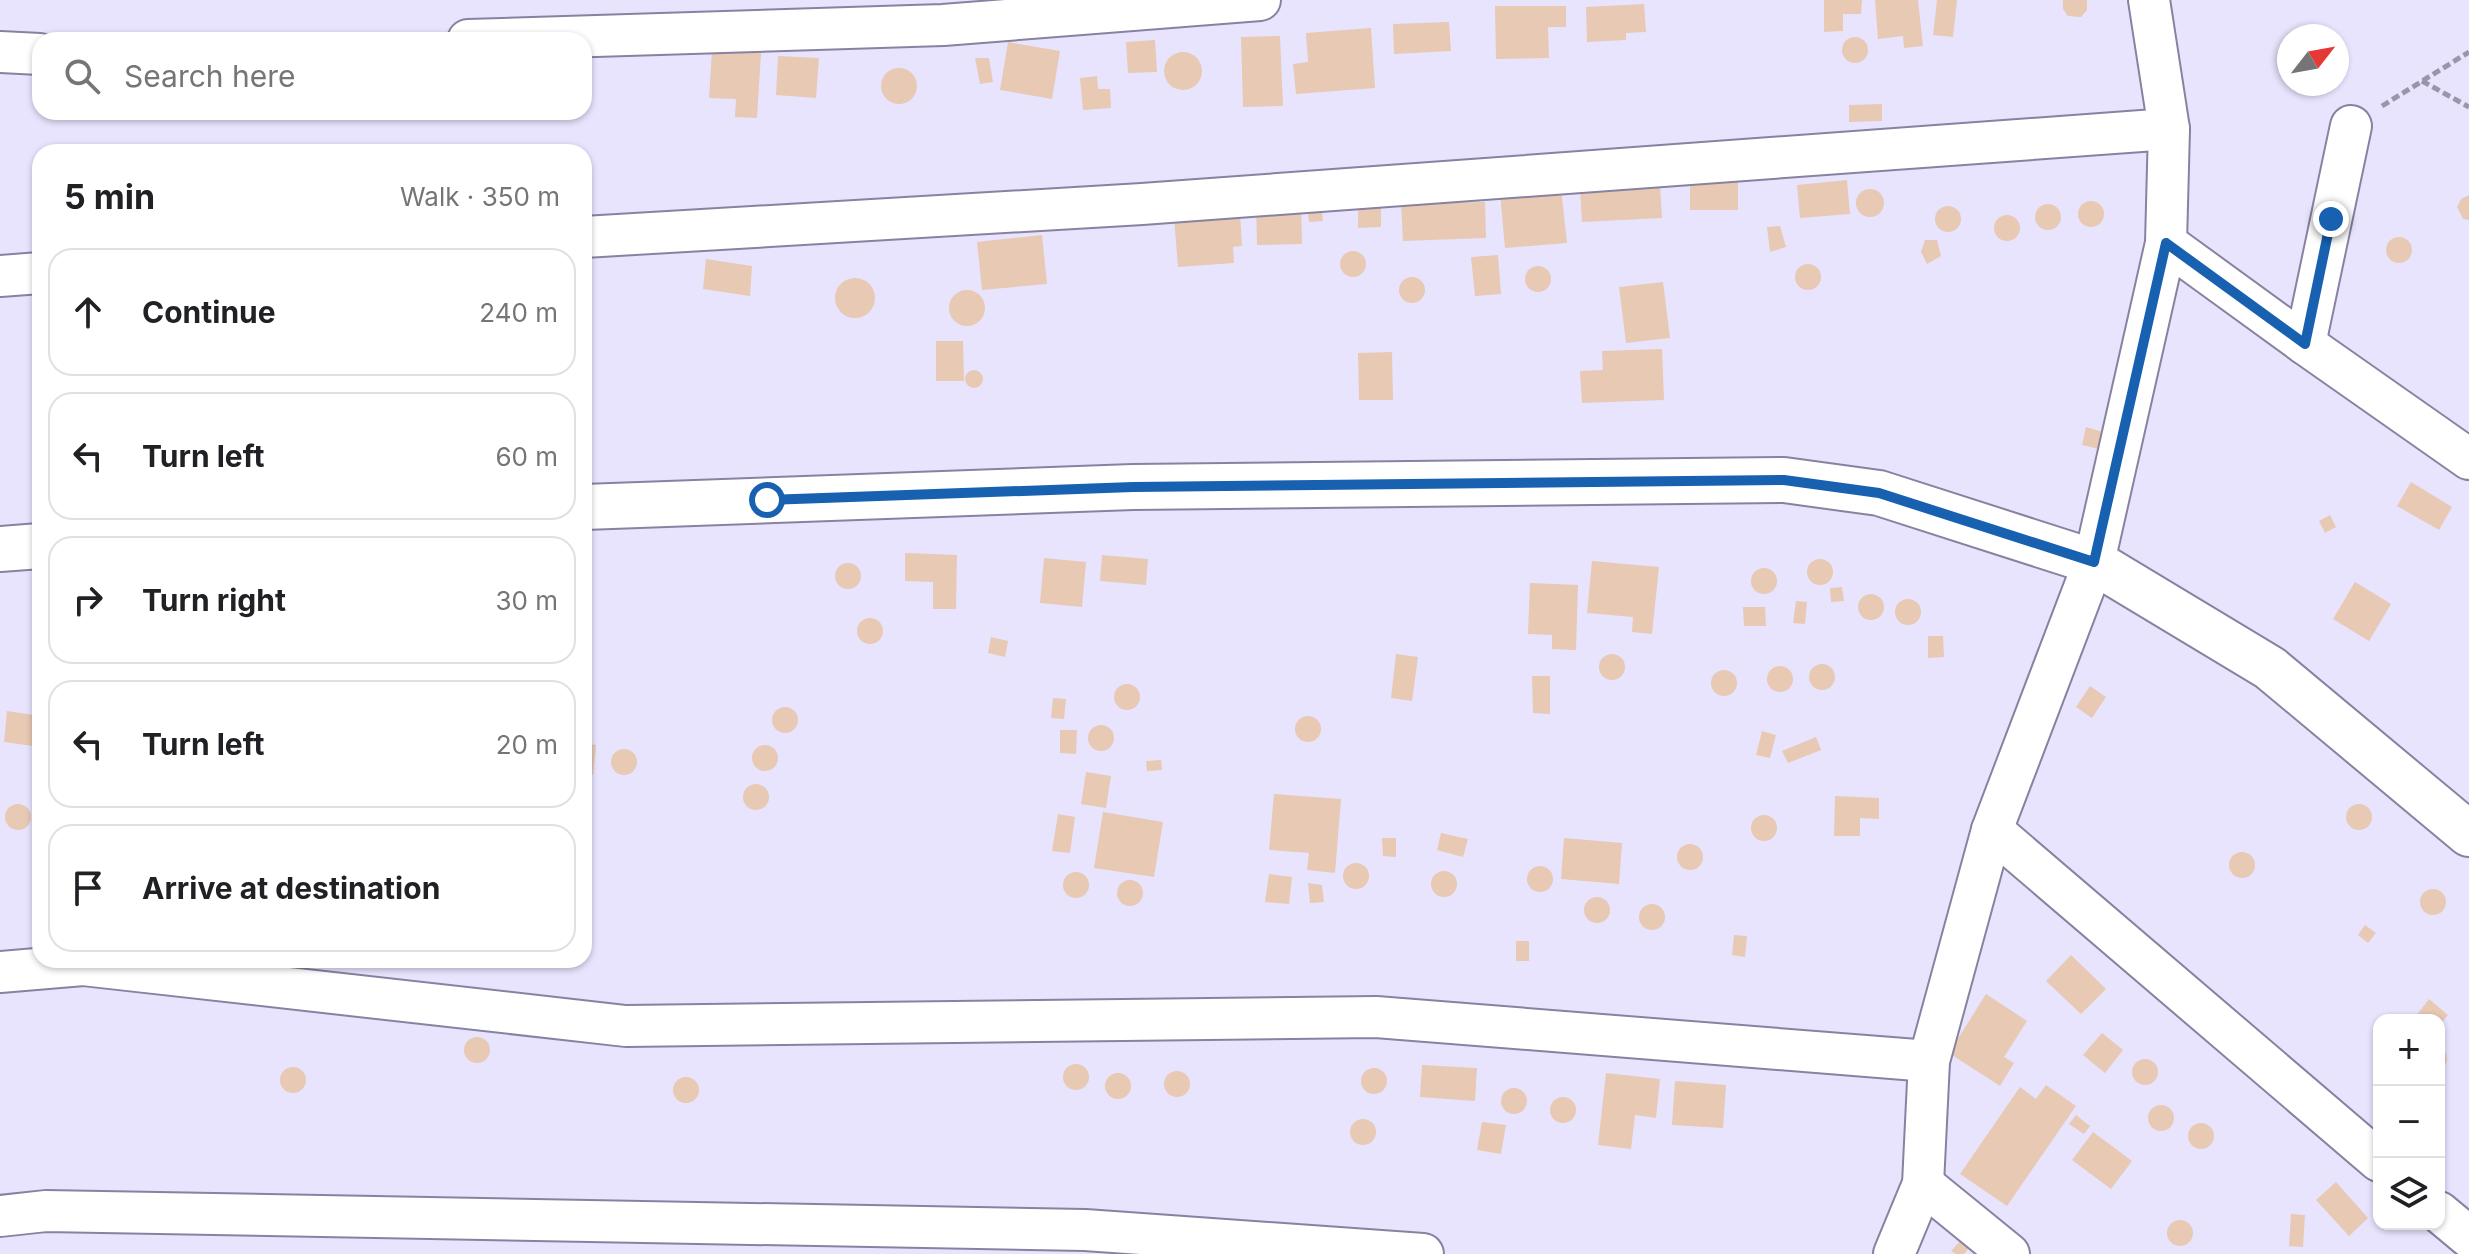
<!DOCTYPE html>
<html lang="en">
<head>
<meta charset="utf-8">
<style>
  :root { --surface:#fff; --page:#f2f2f2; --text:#202124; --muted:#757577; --line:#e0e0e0 }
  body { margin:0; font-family:Inter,sans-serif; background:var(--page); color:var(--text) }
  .controls { position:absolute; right:24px; bottom:24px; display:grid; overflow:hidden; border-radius:16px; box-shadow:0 2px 6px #0004 }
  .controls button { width:72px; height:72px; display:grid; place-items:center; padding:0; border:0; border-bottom:2px solid var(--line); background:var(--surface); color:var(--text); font:40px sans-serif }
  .compass { position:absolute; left:2277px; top:24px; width:72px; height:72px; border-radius:50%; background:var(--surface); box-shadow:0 2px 6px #0004; rotate:59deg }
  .stop { position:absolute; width:24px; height:24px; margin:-18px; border:6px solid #1761b0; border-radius:50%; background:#fff }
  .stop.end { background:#1761b0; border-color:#fff; box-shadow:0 2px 8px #0008 }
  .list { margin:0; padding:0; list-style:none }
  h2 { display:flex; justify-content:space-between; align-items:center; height:104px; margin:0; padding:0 32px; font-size:34px }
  h2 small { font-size:26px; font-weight:400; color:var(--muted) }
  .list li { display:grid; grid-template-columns:52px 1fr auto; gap:24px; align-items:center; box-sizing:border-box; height:128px; margin:0 16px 16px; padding:0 16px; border:2px solid var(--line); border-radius:24px }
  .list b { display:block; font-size:30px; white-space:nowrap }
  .list em { font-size:26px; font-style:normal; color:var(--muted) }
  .icon { flex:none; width:44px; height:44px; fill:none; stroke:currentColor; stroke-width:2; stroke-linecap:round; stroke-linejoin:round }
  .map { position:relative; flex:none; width:2469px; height:1254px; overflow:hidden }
  .search { position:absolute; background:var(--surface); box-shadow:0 2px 6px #0004; left:32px; top:32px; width:560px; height:88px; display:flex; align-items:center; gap:20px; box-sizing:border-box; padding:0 28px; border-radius:24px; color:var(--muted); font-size:30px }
  .panel { position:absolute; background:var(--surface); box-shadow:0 2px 6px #0004; left:32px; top:144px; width:560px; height:824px; border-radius:24px }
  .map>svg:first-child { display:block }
  .building { fill:#e7c9b4 }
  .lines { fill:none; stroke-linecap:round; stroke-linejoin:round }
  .minor-casing { stroke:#8782a0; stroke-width:44 }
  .tertiary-casing { stroke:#8782a0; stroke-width:48 }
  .path { stroke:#9995aa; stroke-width:5; stroke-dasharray:8 4; stroke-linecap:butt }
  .minor { stroke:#fff; stroke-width:40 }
  .tertiary { stroke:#fff; stroke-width:44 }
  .route { stroke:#1761b0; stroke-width:10 }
</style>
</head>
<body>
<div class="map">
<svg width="2469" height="1254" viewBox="0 0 2469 1254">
  <rect width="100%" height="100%" fill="#e8e4fe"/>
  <!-- building -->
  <g class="building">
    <path d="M1824,0H1862L1861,14H1843V31L1824,32Z"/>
    <path d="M1875,0H1918L1923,46L1904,48L1903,36L1878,39Z"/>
    <path d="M1937,0H1957L1953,37L1933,35Z"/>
    <path d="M2063,0H2087V10L2081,17L2068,16L2063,9Z"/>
    <path d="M1644,4L1646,32L1626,33V40L1587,42L1586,7Z"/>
    <path d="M1495,6H1566V27H1548L1549,58L1496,59Z"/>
    <path d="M1449,22L1451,51L1394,54L1393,24Z"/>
    <path d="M1371,28L1375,88L1296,94L1293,64L1308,62L1306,33Z"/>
    <path d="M1280,36L1283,106L1243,107L1241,37Z"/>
    <circle cx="1855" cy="50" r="13"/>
    <path d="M1155,40L1157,72L1128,73L1126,42Z"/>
    <path d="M1008,42L1060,51L1052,99L1000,90Z"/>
    <path d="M712,50L761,53L757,118L735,117L736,99L709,98Z"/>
    <circle cx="1183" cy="71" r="19"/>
    <path d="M778,56L819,58L816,98L776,95Z"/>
    <path d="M975,58H989L993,82L980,84Z"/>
    <circle cx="899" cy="86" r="18"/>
    <path d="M1097,76L1098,89H1110L1111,108L1083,110L1080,78Z"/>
    <path d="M1882,104V121L1849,122V105Z"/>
    <path d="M1690,180L1738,181V210H1690Z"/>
    <path d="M1847,180L1850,214L1800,218L1797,185Z"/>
    <path d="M1660,184L1662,218L1582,222L1580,189Z"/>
    <path d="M1561,188L1567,243L1505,248L1500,193Z"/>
    <circle cx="1870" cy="203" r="14"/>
    <path d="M2469,195V220L2463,219L2457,207L2461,199Z"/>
    <path d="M1301,201L1302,244L1257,245L1256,202Z"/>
    <circle cx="2091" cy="214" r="13"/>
    <path d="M1358,202H1381V227L1358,228Z"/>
    <path d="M1485,202L1486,238L1403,241L1401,204Z"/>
    <path d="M1321,203L1323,221L1309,222L1307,205Z"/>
    <circle cx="2048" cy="217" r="13"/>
    <circle cx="1948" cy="219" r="13"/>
    <path d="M1240,214L1242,246L1233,247L1234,263L1178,267L1174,218Z"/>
    <circle cx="2007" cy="228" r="13"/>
    <path d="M1780,226L1786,247L1770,252L1767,227Z"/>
    <path d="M1042,235L1047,284L982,290L977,242Z"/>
    <circle cx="2399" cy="250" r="13"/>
    <path d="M1925,240H1937L1941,256L1927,264L1921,252Z"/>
    <circle cx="1353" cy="264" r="13"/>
    <path d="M1498,255L1501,294L1475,296L1471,257Z"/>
    <path d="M706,259L752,266L750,296L703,289Z"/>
    <circle cx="1808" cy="277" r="13"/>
    <circle cx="1538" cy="279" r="13"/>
    <circle cx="1412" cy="290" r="13"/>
    <circle cx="855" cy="298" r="20"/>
    <path d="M1663,282L1670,338L1626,343L1619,287Z"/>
    <circle cx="967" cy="308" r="18"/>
    <path d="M936,341H963L964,381H936Z"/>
    <path d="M1662,349L1664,400L1582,403L1580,371L1603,370L1602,351Z"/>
    <path d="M1392,352L1393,400H1359L1358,353Z"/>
    <circle cx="974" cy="379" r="9"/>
    <path d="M2086,427L2103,432L2099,449L2082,445Z"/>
    <path d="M2411,482L2452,507L2439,530L2397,506Z"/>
    <path d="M2330,515L2336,527L2325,533L2319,521Z"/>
    <path d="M905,553L957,555L956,609H933V582L905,581Z"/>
    <path d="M1102,555L1148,559L1146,585L1100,581Z"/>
    <path d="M1044,558L1086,562L1082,607L1040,603Z"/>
    <circle cx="1820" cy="572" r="13"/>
    <path d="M1592,561L1659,567L1652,634L1632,632L1633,617L1587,613Z"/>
    <circle cx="848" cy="576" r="13"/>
    <circle cx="1764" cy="581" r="13"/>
    <path d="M2355,582L2391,604L2369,641L2333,619Z"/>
    <path d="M1530,583L1578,585L1576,650L1552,649V635L1528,634Z"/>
    <path d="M1842,587L1844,601L1831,602L1830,588Z"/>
    <circle cx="1871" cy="607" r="13"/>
    <circle cx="1908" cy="612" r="13"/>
    <path d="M1796,601L1807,602L1805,624L1793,623Z"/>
    <path d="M1743,607H1765L1766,626H1744Z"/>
    <circle cx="870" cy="631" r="13"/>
    <path d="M1928,636H1943L1944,657L1928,658Z"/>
    <path d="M991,637L1008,641L1005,657L988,653Z"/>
    <path d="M1396,654L1418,657L1412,701L1391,698Z"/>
    <circle cx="1612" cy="667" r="13"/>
    <circle cx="1822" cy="677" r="13"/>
    <circle cx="1780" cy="679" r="13"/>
    <circle cx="1724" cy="683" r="13"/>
    <path d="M1532,676H1550V714L1533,713Z"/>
    <circle cx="1127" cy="697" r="13"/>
    <path d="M2090,686L2106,697L2092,718L2076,707Z"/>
    <path d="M1053,698L1066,699L1064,719L1051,718Z"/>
    <circle cx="785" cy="720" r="13"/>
    <path d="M7,711L40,716V747L4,742Z"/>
    <circle cx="1308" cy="729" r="13"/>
    <circle cx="1101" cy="738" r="13"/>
    <path d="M1060,730H1077L1076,754L1060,753Z"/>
    <path d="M1762,731L1776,735L1770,758L1756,755Z"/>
    <path d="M1816,737L1821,750L1788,763L1782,751Z"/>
    <path d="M584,743L596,745L593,775L584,773Z"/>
    <circle cx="765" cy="758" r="13"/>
    <circle cx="624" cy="762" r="13"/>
    <path d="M1161,760L1162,770L1147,771L1146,761Z"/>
    <path d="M1086,772L1111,776L1106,808L1081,804Z"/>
    <circle cx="756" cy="797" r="13"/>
    <path d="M1274,794L1341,799L1335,873L1307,870L1309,853L1269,850Z"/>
    <path d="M1835,796L1879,798V819L1860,818V836H1834Z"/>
    <circle cx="2359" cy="817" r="13"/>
    <circle cx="18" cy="817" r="13"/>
    <path d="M1103,812L1163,822L1154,877L1094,868Z"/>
    <path d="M1058,814L1075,817L1070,853L1052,851Z"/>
    <circle cx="1764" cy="828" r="13"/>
    <path d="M1441,833L1468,839L1463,857L1437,850Z"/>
    <path d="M1382,838H1396V857L1383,856Z"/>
    <path d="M1564,838L1622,843L1619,884L1561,879Z"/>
    <circle cx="1690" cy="857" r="13"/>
    <circle cx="2242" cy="865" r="13"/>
    <circle cx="1356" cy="876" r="13"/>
    <circle cx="1540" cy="879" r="13"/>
    <circle cx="1444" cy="884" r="13"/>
    <circle cx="1076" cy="885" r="13"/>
    <path d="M1269,874L1292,877L1289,904L1265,902Z"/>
    <circle cx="1130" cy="893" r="13"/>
    <path d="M1308,883L1322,885L1324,902L1310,903Z"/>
    <circle cx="2433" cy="902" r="13"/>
    <circle cx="1597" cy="910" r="13"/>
    <circle cx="1652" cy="917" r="13"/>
    <path d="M2365,925L2376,933L2368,943L2358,935Z"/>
    <path d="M1734,935L1747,936L1745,957L1732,955Z"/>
    <rect x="1516" y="941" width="13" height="20"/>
    <path d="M2071,955L2106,989L2081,1014L2046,981Z"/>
    <path d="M1986,994L2027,1021L2004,1057L2014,1063L2000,1086L1949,1053Z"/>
    <path d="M2429,999L2448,1015L2439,1026V1020H2421L2416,1016Z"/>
    <path d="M2102,1033L2123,1050L2105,1073L2083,1055Z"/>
    <circle cx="477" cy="1050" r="13"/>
    <path d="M2439,1048L2446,1053L2447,1061L2439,1073Z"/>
    <circle cx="2145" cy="1072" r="13"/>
    <circle cx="1076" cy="1077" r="13"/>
    <path d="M1422,1065L1477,1068L1475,1101L1420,1097Z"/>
    <circle cx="293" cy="1080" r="13"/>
    <circle cx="1374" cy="1081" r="13"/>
    <circle cx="1177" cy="1084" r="13"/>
    <path d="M1606,1073L1660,1079L1656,1118L1635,1115L1631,1149L1598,1145Z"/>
    <circle cx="1118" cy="1086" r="13"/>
    <circle cx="686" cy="1090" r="13"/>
    <path d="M1675,1081L1726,1085L1723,1128L1672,1125Z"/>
    <path d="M2046,1085L2076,1106L2007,1206L1960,1174L2020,1087L2036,1099Z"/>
    <circle cx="1514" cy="1101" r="13"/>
    <circle cx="1563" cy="1110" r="13"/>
    <circle cx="2161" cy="1118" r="13"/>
    <path d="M2076,1115L2090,1126L2084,1134L2069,1124Z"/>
    <circle cx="1363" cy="1132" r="13"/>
    <path d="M1482,1122L1506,1125L1501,1154L1477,1150Z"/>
    <circle cx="2201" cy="1136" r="13"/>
    <path d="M2093,1132L2132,1161L2111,1189L2072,1160Z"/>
    <path d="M2336,1182L2368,1218L2349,1236L2316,1200Z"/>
    <path d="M2291,1214L2305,1215L2303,1247L2289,1246Z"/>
    <circle cx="2180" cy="1233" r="13"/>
    <path d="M1960,1241L1969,1248L1964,1254H1956L1951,1251Z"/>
  </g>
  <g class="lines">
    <defs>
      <g id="minor">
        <path d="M468,40L943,25L1260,0"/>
        <path d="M0,52L40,54"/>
        <path d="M584,237L1142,204L2169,129"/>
        <path d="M2166,243L2305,344L2469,459"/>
        <path d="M0,276L40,273"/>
        <path d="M2305,344L2351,126"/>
        <path d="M1992,830L2379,1161"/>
        <path d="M0,972L83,965L626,1026L1376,1017L1929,1061"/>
        <path d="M1923,1184L2009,1254"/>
        <path d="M2439,1212L2469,1237"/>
        <path d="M0,1216L46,1211L1085,1230L1423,1254"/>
        <path d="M1894,1254L1923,1184L1929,1061L1992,830L2094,562L2166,243L2169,129L2149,0"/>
      </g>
      <g id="tertiary">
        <path d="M584,507L1133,487L1784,480L1879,493L2094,562L2270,668L2469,834"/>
        <path d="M0,549L40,546"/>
      </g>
    </defs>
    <!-- minor casing -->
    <use href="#minor" class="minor-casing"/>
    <!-- tertiary casing -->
    <use href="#tertiary" class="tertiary-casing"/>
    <!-- path -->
    <g class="path">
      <path d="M2422,81L2469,107"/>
      <path d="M2382,106L2469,52"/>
    </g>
    <!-- minor -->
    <use href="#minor" class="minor"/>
    <!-- tertiary -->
    <use href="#tertiary" class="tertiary"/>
  </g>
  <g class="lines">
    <!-- route -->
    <path class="route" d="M767,500L1133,487L1784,480L1879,493L2094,562L2166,243L2305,344L2331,219"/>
  </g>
</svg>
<div class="controls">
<button>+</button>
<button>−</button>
<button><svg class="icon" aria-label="layers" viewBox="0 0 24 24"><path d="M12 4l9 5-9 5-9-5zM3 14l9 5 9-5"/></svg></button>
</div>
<svg class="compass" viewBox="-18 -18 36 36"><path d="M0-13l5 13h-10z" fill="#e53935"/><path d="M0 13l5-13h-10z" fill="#757577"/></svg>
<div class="stop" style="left:767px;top:500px"></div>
<div class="stop end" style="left:2331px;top:219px"></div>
<div class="search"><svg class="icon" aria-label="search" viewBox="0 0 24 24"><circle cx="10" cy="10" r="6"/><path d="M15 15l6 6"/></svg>Search here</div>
<section class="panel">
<h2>5 min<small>Walk · 350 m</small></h2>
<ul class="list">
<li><svg class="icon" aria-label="ahead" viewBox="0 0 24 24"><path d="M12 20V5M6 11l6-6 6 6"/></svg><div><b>Continue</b></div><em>240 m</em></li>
<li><svg class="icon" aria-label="left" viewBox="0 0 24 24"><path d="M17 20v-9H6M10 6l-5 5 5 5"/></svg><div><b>Turn left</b></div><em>60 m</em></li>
<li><svg class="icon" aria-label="right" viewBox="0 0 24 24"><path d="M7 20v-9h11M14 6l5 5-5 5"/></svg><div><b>Turn right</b></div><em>30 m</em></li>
<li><svg class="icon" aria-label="left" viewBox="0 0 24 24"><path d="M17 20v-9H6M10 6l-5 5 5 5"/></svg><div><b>Turn left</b></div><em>20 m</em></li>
<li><svg class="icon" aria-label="arrive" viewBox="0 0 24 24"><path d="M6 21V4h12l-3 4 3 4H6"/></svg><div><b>Arrive at destination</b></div></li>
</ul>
</section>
</div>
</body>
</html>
